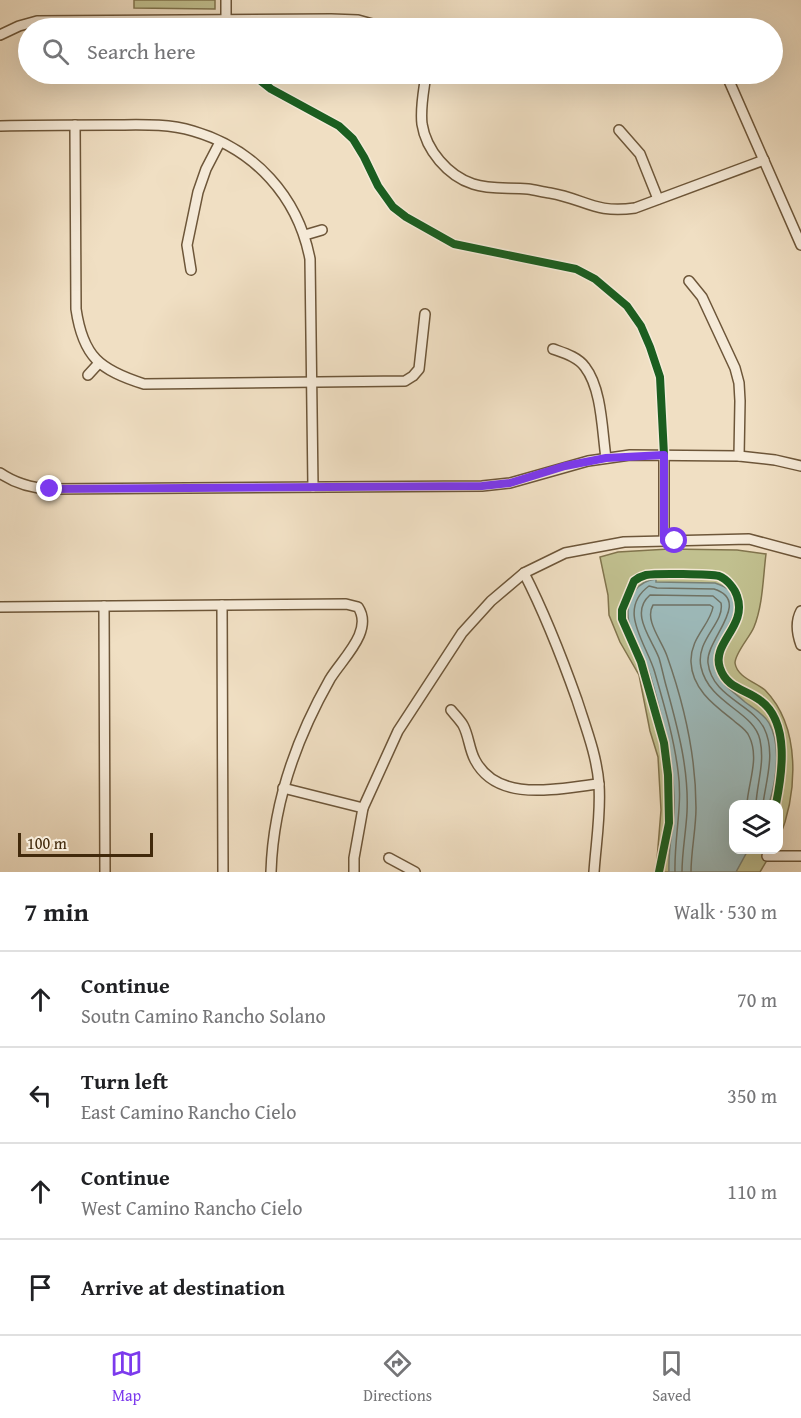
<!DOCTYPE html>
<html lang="en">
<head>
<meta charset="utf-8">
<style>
  :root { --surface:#fff; --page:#f2f2f2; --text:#202124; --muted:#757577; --line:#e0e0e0; --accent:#7c3aed }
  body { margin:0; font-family:"Gentium Book Plus",serif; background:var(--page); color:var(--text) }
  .controls { position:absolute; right:18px; bottom:18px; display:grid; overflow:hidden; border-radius:12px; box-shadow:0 6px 24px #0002 }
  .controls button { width:54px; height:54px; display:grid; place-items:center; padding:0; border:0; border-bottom:2px solid var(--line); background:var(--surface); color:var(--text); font:30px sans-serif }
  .scale { position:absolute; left:18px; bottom:15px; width:135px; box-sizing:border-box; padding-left:6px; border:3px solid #41290b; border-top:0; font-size:16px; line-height:21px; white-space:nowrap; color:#41290b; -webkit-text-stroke:4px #f5ead8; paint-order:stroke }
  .stop { position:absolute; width:18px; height:18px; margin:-14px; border:4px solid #7c3aed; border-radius:50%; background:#fff }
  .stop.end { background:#7c3aed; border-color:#fff; box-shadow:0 2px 6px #0008 }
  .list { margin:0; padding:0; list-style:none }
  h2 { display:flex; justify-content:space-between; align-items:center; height:78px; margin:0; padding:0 24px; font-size:26px }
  h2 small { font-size:20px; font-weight:400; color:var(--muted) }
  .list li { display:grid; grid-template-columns:39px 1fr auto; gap:18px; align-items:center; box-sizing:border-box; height:96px; padding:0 24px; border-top:2px solid var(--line) }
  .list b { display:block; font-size:22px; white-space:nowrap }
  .list p { margin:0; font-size:20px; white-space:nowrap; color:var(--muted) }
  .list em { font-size:20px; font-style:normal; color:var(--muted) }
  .icon { flex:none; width:33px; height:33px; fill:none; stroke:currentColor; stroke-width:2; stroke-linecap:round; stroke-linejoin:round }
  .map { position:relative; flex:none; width:801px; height:872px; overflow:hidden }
  .search { position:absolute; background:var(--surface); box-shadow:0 6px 24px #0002; left:18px; right:18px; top:18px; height:66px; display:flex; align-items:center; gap:15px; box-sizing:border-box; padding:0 21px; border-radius:33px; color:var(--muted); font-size:22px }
  .sheet { height:462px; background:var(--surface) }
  nav { display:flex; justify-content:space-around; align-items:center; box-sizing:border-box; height:84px; border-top:2px solid var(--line); background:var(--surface); font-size:16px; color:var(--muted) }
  nav a { display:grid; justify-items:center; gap:3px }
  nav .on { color:var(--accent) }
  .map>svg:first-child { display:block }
  .green { fill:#c1c08f; stroke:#81744d; stroke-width:1.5 }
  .water { fill:#9dbbbc; stroke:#788175; stroke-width:1.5 }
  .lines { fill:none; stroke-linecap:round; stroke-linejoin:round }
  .shore { stroke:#6f7264; stroke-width:1.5 }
  .minor-casing { stroke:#6d5639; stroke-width:12 }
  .minor { stroke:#f5ead8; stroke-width:9 }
  .cycleway-casing { stroke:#f5ead8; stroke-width:11 }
  .cycleway { stroke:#1b5e20; stroke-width:8 }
  .route { stroke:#7c3aed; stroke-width:8 }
</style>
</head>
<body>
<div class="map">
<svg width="801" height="872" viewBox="0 0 801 872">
  <rect width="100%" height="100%" fill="#f0dfc3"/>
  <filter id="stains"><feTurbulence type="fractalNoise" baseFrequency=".00333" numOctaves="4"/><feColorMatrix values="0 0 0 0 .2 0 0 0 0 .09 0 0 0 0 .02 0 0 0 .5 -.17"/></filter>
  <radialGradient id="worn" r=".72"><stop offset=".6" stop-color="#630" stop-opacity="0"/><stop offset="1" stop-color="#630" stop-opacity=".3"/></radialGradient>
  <!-- green -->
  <g class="green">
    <path d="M134,0H215V9L134,8Z"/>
    <path d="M669,549L737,550L766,554C763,577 763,605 754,627C750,637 735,653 735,663C737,677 755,682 765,690C801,727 798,792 779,839L778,804H734V850H773L760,872H656L661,810L658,757L650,731L639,675L620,642L609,615L608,595L600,557L618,552Z"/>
  </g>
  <!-- water -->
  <path class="water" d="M656,579V582L715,583C767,599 703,642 717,672C722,685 735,693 745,702C753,708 764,714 769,723C782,746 776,781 769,804H734V850H748L736,872H669C668,852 672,832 674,813C675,786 671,758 665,731C659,708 654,683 645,661C639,646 628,631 628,614C627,596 638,581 656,579Z"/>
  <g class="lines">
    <!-- shore -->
    <g class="shore">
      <path d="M675,872C674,838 683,805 678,771C674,738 664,705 655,673C647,644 616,610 649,586L657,588L714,589C753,601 705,640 708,663C712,697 752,704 764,728C776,752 766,780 763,804"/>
      <path d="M682,872C682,852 686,832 687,812C689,770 678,729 667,689C664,679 662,668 659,658C652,639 629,613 650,595L713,596L721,603C725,623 695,640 701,667C709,704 754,711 760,740C765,763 757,783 756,804"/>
      <path d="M691,872C691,851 696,829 696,808C696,757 684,704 667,656C662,641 644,620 653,605H710L713,607C710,625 690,638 691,662C692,689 714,705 733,720C738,725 746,729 749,736C760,758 748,783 747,804"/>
    </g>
    <defs>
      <g id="minor">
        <path d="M226,0V20"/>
        <path d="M690,28L702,26L705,28"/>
        <path d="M0,35L19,26L37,21L331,19L358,20L387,28"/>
        <path d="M426,74C424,90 420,107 422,124C426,150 448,176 473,184C490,190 510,187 528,189C535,190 543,192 550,193C585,199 595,214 635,208L764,160"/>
        <path d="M726,74L801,245"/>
        <path d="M75,125L76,309C83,357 100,370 144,384L405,381L413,376L419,369L425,314"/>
        <path d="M0,126C37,125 74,125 110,125C138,125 166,123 193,131C255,149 298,197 310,259L313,487"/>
        <path d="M619,130L640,154L658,199"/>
        <path d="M305,235L322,230"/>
        <path d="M191,270L187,245L198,192L206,169L220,142"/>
        <path d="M689,281L702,297L735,368L739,383L740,401L739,456"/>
        <path d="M553,349C564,353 578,357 585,367C602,389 602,431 606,458"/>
        <path d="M88,375L99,363"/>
        <path d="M664,455V541"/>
        <path d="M0,473C16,484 31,488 50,489L482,486L510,483L588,461L630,455L739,456L775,460L801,466"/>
        <path d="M524,573C546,616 561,655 577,700C586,728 597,756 599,785C601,814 596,843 594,872"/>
        <path d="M222,605L223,872"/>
        <path d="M104,606L105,872"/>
        <path d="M0,607L346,604L358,607C374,631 342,659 330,679C296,739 273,803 271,872"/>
        <path d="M801,611C795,622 797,634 801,645"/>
        <path d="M451,710C455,715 460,720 463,725C469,736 469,749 475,760C498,804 559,788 599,784"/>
        <path d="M283,788L363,808"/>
        <path d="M767,856H801"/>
        <path d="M389,858L415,872"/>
        <path d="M354,872V858L363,808L398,731L462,633L491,601L524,573L565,553L624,542L749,539L801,553"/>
      </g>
    </defs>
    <!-- minor casing -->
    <use href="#minor" class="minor-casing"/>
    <!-- minor -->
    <use href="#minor" class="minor"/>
    <defs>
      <g id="cycleway">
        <path d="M252,74L271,89L339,126L353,139L364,157L378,186L393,207L406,217L454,244L576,269L595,279L627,306L641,326L650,347L660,377L664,455"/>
        <path d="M659,872L669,823L668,775L664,743L641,662L622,619V610L634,581C638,578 642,576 646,575C656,573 711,574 719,576C727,579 735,589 737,596C748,626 711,643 720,668C727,689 746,689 761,701C790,723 782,774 776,804"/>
      </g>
    </defs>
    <!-- cycleway casing -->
    <use href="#cycleway" class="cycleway-casing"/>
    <!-- cycleway -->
    <use href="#cycleway" class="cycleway"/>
  </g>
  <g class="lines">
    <!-- route -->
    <path class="route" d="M50,489L482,486L510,483L565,466L606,458L664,455V541H675"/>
  </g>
  <rect width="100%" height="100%" filter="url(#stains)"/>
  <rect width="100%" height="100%" fill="url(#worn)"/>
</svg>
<div class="controls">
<button><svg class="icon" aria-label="layers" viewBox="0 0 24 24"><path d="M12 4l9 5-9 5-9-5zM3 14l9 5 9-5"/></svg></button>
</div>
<div class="scale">100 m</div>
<div class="stop" style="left:675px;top:541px"></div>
<div class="stop end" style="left:50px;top:489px"></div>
<div class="search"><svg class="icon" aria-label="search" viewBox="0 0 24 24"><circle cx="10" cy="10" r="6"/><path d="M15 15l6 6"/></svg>Search here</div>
</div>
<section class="sheet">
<h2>7 min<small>Walk · 530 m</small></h2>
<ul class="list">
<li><svg class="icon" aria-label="ahead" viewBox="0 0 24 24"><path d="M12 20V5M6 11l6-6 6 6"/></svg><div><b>Continue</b><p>Soutn Camino Rancho Solano</p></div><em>70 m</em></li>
<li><svg class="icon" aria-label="left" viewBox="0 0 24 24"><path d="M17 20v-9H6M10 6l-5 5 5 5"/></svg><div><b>Turn left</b><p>East Camino Rancho Cielo</p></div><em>350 m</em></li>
<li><svg class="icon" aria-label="ahead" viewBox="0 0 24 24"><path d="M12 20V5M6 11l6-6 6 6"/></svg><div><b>Continue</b><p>West Camino Rancho Cielo</p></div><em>110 m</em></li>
<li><svg class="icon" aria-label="arrive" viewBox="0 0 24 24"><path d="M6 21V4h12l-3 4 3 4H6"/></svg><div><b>Arrive at destination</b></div></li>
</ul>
</section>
<nav>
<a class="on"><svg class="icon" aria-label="map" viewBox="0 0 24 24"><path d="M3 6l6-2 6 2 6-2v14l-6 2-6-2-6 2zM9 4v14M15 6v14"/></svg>Map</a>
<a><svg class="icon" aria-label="directions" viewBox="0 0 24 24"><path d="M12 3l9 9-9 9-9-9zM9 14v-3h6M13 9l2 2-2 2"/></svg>Directions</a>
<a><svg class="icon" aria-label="saved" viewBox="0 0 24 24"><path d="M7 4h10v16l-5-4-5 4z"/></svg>Saved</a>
</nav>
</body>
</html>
